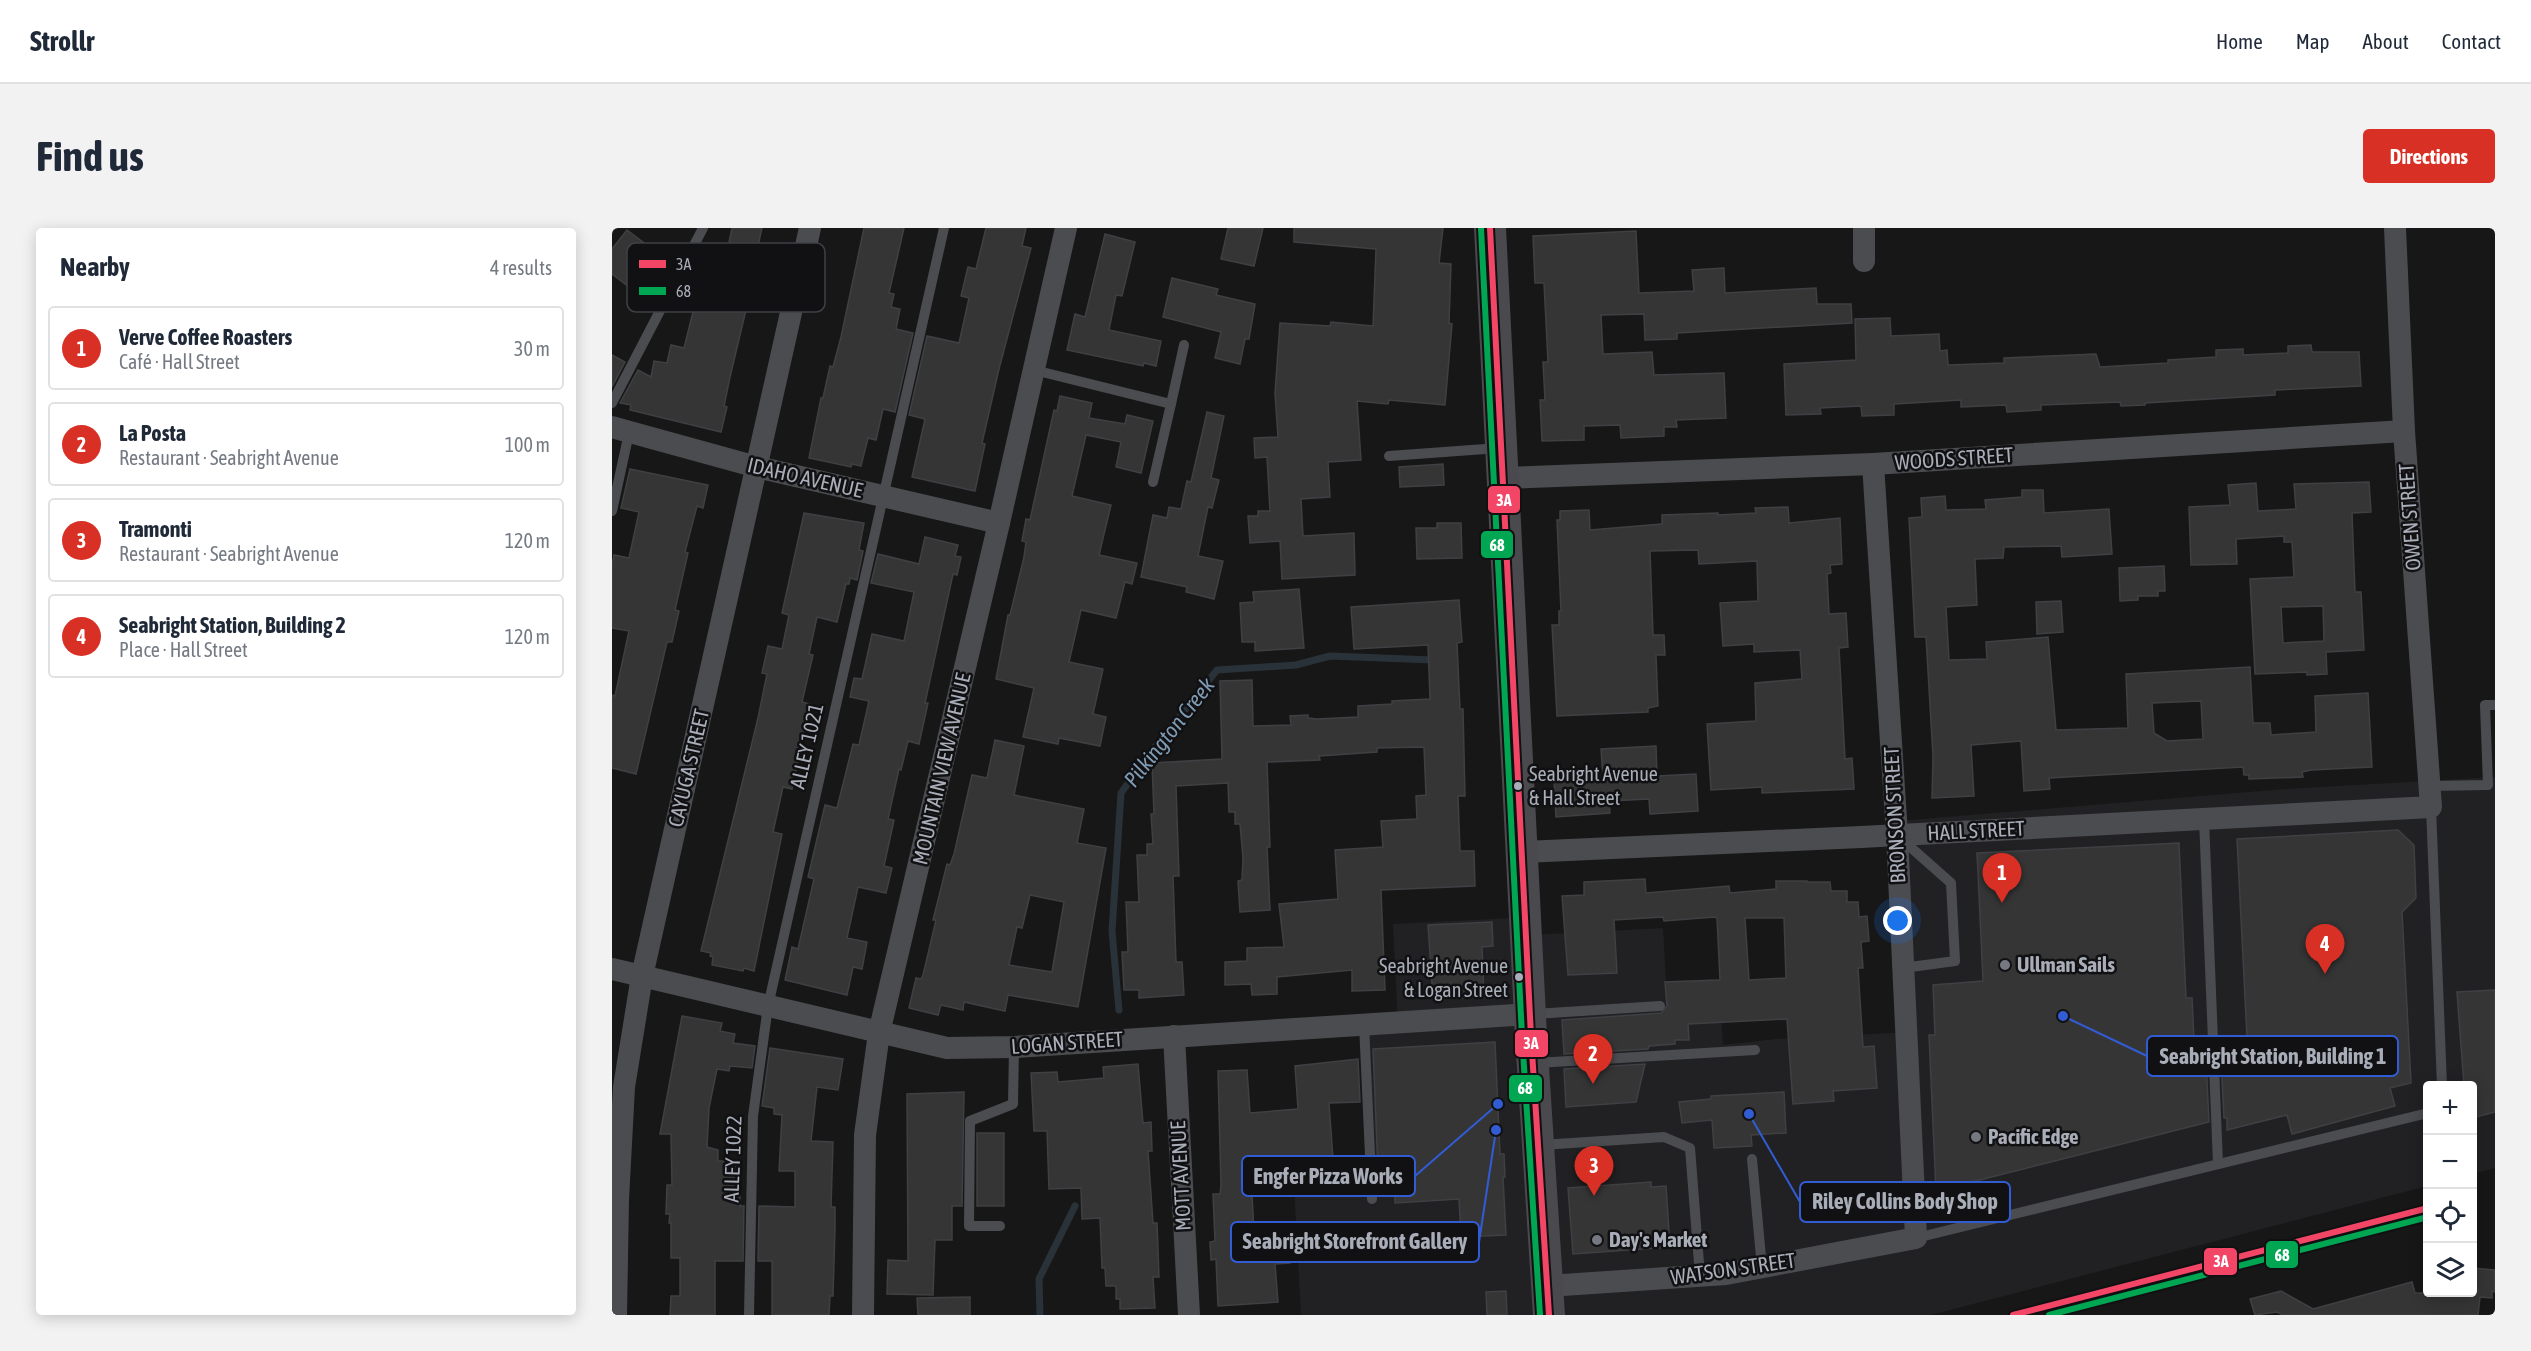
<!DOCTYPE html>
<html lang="en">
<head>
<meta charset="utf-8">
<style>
  :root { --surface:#fff; --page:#f2f2f3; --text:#1f2937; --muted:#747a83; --line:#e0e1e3; --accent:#d93025 }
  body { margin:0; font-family:"Asap Condensed",sans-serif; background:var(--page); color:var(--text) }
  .controls { position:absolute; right:18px; bottom:18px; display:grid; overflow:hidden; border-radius:6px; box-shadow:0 3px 15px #0003 }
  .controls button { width:54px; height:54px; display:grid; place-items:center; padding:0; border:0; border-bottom:2px solid var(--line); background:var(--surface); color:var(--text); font:30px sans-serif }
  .you { position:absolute; left:1286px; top:693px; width:21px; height:21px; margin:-15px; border:4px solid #fff; border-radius:50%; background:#1a73e8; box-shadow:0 0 0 9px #1a73e833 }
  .badge { display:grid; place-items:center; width:39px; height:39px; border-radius:50%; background:var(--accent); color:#fff; font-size:20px; font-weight:700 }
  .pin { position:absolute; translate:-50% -50px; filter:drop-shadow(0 2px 3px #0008) }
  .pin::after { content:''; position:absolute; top:32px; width:21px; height:18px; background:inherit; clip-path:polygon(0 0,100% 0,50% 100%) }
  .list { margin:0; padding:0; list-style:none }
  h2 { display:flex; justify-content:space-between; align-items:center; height:78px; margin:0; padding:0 24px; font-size:26px }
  h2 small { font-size:20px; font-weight:400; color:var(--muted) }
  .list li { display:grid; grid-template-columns:39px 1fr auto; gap:18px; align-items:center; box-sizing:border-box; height:84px; margin:0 12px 12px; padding:0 12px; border:2px solid var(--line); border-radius:6px }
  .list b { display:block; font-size:22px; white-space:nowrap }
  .list p { margin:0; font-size:20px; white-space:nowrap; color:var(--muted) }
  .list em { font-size:20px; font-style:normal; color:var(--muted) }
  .icon { flex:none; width:33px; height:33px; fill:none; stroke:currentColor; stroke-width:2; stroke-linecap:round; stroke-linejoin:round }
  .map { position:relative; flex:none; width:1883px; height:1087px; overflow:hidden; border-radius:6px }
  header { display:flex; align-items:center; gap:36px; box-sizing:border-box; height:84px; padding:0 30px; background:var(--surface); border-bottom:2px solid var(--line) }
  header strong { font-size:28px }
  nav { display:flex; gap:33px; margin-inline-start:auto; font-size:21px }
  .intro { display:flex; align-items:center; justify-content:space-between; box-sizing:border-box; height:144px; padding:0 36px }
  h1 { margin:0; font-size:42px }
  .button { padding:15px 27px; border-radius:6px; background:var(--accent); color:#fff; font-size:21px; font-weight:700 }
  main { display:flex; gap:36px; padding:0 36px }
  aside { flex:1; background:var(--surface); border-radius:6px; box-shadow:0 3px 15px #0003 }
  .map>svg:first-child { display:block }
  .built { fill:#212123 }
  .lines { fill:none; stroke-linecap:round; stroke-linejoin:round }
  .stream { stroke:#2a3239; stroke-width:7 }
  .building { fill:#353536; stroke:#3f4043; stroke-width:1.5; fill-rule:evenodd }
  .service { stroke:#4b4c50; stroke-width:10 }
  .minor { stroke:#4b4c50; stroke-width:22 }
  .secondary { stroke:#4a4a4e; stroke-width:32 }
  .bus-1-casing { stroke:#111113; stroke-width:10 }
  .bus-2-casing { stroke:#111113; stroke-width:10 }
  .bus-1 { stroke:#f34667; stroke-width:6 }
  .bus-2 { stroke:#00a651; stroke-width:6 }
  .bus-dot { fill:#a8adb8; stroke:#111113; stroke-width:2 }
  .poi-dot { fill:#757880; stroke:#111113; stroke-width:2 }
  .labels { text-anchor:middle; stroke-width:5; stroke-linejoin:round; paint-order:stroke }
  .bus-label { font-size:20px; fill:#a8adb8; stroke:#111113; text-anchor:start }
  .street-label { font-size:21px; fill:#a8adb8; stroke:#111113 }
  .poi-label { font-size:21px; font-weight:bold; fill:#a8adb8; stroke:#111113; text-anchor:start }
  .water-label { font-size:22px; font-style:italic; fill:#7f9bb3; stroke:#111113 }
  .key { fill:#111113; stroke:#3e4045; stroke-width:1.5 }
  .key-label { font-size:16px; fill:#a8adb8 }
  .leader { fill:none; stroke:#325cd3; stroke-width:2 }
  .callout-dot { fill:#325cd3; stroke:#111113; stroke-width:2 }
  .callout { fill:#111113; stroke:#325cd3; stroke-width:2 }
  .callout-label { font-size:22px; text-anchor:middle; font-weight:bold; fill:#a8adb8 }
  .line-badge { stroke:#111113; stroke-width:2 }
  .badge-label { font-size:16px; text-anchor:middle; font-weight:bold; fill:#fff }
</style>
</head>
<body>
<header>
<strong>Strollr</strong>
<nav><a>Home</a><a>Map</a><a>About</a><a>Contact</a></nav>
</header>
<div class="intro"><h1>Find us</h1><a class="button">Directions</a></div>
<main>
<aside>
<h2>Nearby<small>4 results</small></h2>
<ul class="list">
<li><span class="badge">1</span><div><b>Verve Coffee Roasters</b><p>Café · Hall Street</p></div><em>30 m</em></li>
<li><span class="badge">2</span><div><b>La Posta</b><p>Restaurant · Seabright Avenue</p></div><em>100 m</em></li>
<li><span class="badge">3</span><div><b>Tramonti</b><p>Restaurant · Seabright Avenue</p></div><em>120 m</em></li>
<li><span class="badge">4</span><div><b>Seabright Station, Building 2</b><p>Place · Hall Street</p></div><em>120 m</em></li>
</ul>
</aside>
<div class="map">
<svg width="1883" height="1087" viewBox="0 0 1883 1087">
  <rect width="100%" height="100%" fill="#171717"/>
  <!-- built -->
  <path class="built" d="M1883,549V940L1861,946L1860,858H1816L1815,958L1319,1087H689L682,957L757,954L748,802L786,799L781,696L917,689L918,707L1051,700L1054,753L1107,751L1111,817L1164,811L1297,804L1286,593L1673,561Z"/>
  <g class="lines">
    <!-- stream -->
    <g class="stream">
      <path d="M507,782L500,703L509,565L539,524L605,442L684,437L718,428L821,432"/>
      <path d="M428,1087L427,1051L463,978"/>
    </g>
  </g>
  <!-- building -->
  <g class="building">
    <path d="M120,0H150L146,18L149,19L118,149L112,178L115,179L109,204L18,182L19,177L8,175L26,142L39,149L42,133L55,135L59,117L72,120L91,44L110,48Z"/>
    <path d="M252,0H292L277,65L282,66L279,79L288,81L284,101L301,105L283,184L271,181L264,212L256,210L249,238L240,236L239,239L197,230L209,170H211L218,138L221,139L229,109Z"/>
    <path d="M374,0H414L410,18L419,20L387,141L370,215L373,216L363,263L300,249L313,191L297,187L315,108L347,115L357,70L349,68L356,39L364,41Z"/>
    <path d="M616,0H651L642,38L609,31Z"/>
    <path d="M682,0H831L827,35L839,36L837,95L840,96L833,177L777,172L776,176L745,173L749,232L716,234L718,269L689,271L691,308L742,305L743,347L670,351L668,313L638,315L636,288H646V283H658L655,229L643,230L642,210L666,209L663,165L668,95L718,98L719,94L761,98L764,21L682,14Z"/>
    <path d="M15,2L44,24L36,35L40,38L21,62L0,46V21Z"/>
    <path d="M1024,3L1027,65L1082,63L1080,42L1112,40L1113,65L1204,60L1205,76H1239L1240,95L1065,105V111L1033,112L1032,86L989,87L991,126L1040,124L1042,147L1112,145L1114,190L1064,192L1065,199H1052V208L1009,210L1008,197L972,198V212L930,213L928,172H933L931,134H936L932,55H923L921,8Z"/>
    <path d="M493,6L523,14L510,68L504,67L497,102L549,113L544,138L532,135L531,138L455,122L463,86L473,89Z"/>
    <path d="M560,50L606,61L604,67L643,76L637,111H633L628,136L603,130L609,104L551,89Z"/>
    <path d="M1278,90L1279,108L1327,106L1328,123L1335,122L1336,137L1392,135V130L1484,126L1488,139L1556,135V132L1604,129V122L1631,121V127L1676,125V118L1699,117L1700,124H1747L1749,158L1663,162V167L1533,175V177L1509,178L1508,174L1429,177V182L1395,184L1394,177L1349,179V172L1282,176V187L1250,188L1249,178L1208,180L1209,186L1174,187L1172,136L1244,132L1243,91Z"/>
    <path d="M0,127L13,134L0,159Z"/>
    <path d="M448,168L480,175L477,190L513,196L515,187L541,193L529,245L504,239L509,214L474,207L460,268L499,277L487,327L525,335L520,356L513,354L504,390L469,382L457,434L491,441L481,486L494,489L488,518L447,510L446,516L411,509L422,460L384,451L396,387H398L412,329L414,314L410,313L414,291L418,292L442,182L445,183Z"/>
    <path d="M595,184L612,188L599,250L607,252L600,280L596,279L586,328L611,333L602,371L574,364L575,359L529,349L541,287L555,290L557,279L569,281L575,253L579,254Z"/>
    <path d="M831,236L832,257L788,259L787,239Z"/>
    <path d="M18,241L96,257L91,280L85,278L73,324L76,325L63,382L67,383L60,414H55L24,546L0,540V467L3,468L17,403L0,400V337L2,327L17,330L27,284L9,280Z"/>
    <path d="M1757,254L1759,284L1740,285L1743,364H1749L1752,422L1714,424L1715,446L1695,447V444L1643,446L1638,351L1682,349L1680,314H1672V308L1624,311L1625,336L1579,337L1577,279L1618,277L1616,257L1644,255L1646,283L1684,281L1682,256ZM1711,378L1712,413L1671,415L1669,379Z"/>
    <path d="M1410,262H1431L1432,285L1497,281L1500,326L1450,329L1449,318L1392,319L1391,330L1363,331L1365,377L1334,379L1337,432L1375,431L1374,414L1436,409L1444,502L1516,500L1514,446L1638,439L1641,495H1658L1659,507L1704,504L1703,468L1756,465L1760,539L1699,542L1690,544L1691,549L1637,551V547H1632L1631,539L1437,550L1438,561L1412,563L1409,513L1359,517L1362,568L1320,570L1321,528L1314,409H1303L1297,290L1310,289L1309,270L1333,268L1334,282L1374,281L1373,272L1410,269ZM1589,473L1591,511L1555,513L1542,505L1540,475Z"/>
    <path d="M1176,279L1177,295L1228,290L1230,336L1218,337L1219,345L1215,346L1217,386L1234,385L1236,419L1227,420L1233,531L1240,530L1242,561L1150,565V559L1099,562L1095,496L1144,493L1143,455L1190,451L1188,422L1142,424V416L1111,418L1108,375L1146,373L1145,333L1087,336L1086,322L1038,323L1041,407H1052L1053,427H1044L1046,478L1036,480V484L945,488L940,397H947V383H949L945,292H948V283L977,282L978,302L1050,296V287L1106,285V287L1144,285L1143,280Z"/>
    <path d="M192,285L252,295L247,322L251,323L245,352L238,350L237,356H234L225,394L205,389L197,426L201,427L190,474L198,476L180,561L171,559L161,604L170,606L142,743L132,740L131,743L100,737L101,729L98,728L99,725L89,723L146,490L155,446L150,445L156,418L170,421L177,387L170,385Z"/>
    <path d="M825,295H849L850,330L805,331L804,300H825Z"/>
    <path d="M313,309L346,317L343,328L349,329L345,347L341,346L313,475H316L307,516L296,513L289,542L287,541L276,591L282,592L272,638L280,640L274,665L246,659L235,710L255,714L250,741L241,739L235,767L173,752L180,719L186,721L202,651L196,649L213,577L225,580L241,516L247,517L257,473L238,469L242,450L250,451L260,406L292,413L302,364L259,355L266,326L307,336Z"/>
    <path d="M1552,338L1553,363H1546V368H1526V372L1508,373L1507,340Z"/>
    <path d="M687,361L692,420L643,423V414H630L628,375L642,374L641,364Z"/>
    <path d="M847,372L850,414L845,415L848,481H851L853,568H846L848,623H862L863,658L769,662L773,762L740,763V742L665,749V766L640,767L639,756L613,757V734L635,733V720L672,719L667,676L726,671L723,622L771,619L769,593L805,591L804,568L814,567L812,519L765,520V524L707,528L708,532L655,534L658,619H655L658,682L628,684L626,653L630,652L631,630L628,596H623V584H617L616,555L564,558L567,648H561L564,734H570L572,767L527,770V762H512L510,724H516L514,674H527L525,627H535V616H541L539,586H542L540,535L610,531L608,453L640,452L641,498L679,497L678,488L696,487V490L705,491L746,489V478L780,476V473L818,471L816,417L742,421L739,379Z"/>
    <path d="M1449,373L1451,404L1425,406L1424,374Z"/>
    <path d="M383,512L412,518L402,567L472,581L465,615L494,620L466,779L396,767L393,783L352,774L351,782L329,777L326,787L297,780L304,750L309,751L311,747L324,692H321L335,636L338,637L342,626L360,547L375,550ZM418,667L452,674L440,744L397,737L405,699L410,700Z"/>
    <path d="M1044,518L1045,548L1084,546L1086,583L1038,586L1037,571L997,573L998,585L944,589L942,553L991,550L989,521Z"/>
    <path d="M1786,602L1802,617L1804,670L1790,684L1799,855L1778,860L1783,878L1680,906L1675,887L1615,902V890H1612L1608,811L1635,809L1625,611Z"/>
    <path d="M1567,615L1574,770H1580L1582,812L1593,811L1597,894L1324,963L1317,807H1323L1321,757L1371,753L1365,625Z"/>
    <path d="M1033,651L1034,665L1117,658L1118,665L1164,661V653H1195V654H1218L1219,663H1235V674H1246L1247,689L1255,688L1257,713L1249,714L1251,740H1246L1251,819L1262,818L1265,860L1221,863L1222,873L1181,876L1175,791L1076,796L1077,812H1063V816L1037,818L1036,821L952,826L950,792L1049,785L1055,778L1053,754L1108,752L1105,690L1102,689L1052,693L1051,689L1002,692L1005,745L956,747L950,668L972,667V654ZM1133,690H1172L1174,750L1137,752Z"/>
    <path d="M880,694L881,718L870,719L872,769L821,771L816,697Z"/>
    <path d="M1883,762V884L1860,890V858H1852L1845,764Z"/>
    <path d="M70,788L110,795L108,803L123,806L121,815L143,818L140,840L118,838L117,843L105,841L97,880L95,919L106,922V933H128V978H132L131,1033H103V1087H58L59,1068H68V1030H59V995H57L58,986H54L55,957H60L59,906H48Z"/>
    <path d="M883,814L888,926H892L893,949H891L894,1007L849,1009L847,971L783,975V968H767L761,821Z"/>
    <path d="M158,820L231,831L226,862L205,859L199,913L221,914L219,979H223V1000L221,1068H218L217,1087H160V1033H146L147,978L183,979V943H167L170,887L162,886V880L150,878Z"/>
    <path d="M746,831L748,874L717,875L721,931L751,930L752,950L717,951V947H699V942L639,945L642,1006L677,1004L678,1035L663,1036L666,1074L606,1078L604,1031L599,1032L598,1014L603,1013L601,966H608L609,958L606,843L635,842L638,885L686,881L683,838Z"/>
    <path d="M526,836L531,895L539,894L540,923H536L541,995H545L547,1049H541L543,1080L508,1081V1071H504V1058H494L493,1040H490L488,990L470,991L469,960L437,961L435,903H422L419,845L445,844L446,854L492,850L491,839Z"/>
    <path d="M1033,836L1024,874L954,879L952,841Z"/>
    <path d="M352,864L350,978H340V1012H323L321,1067L275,1066L276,1032L296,1033L295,866Z"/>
    <path d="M1172,864L1174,905L1139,907L1140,918L1102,920L1100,892L1070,895L1067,874L1099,871V868Z"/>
    <rect x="365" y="905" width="27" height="73"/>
    <path d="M1039,954V959L1054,958L1058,1019L961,1026L956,960Z"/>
    <path d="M1860,1040L1883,1042V1064L1880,1063V1070L1868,1069L1866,1087H1671L1665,1084L1643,1087L1638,1071L1669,1063L1701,1081L1800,1054L1803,1065H1860Z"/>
    <path d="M894,1063L895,1087H875L874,1064Z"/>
    <path d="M358,1069V1087H306L305,1070Z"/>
  </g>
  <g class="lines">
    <!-- service -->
    <g class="service">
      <path d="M422,142L559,176L572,117"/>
      <path d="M0,175L91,0"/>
      <path d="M777,228L887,220"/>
      <path d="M541,254L559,176"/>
      <path d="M0,283L17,205"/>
      <path d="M1817,558L1876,557L1873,477H1883"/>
      <path d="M1819,579L1830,858"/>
      <path d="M1592,591L1606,936"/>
      <path d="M1287,609L1339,655L1343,733L1291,740"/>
      <path d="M922,786L1048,778"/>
      <path d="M752,796L760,971"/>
      <path d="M924,835L1143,822"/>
      <path d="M929,917L1052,909L1078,920L1088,1048"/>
      <path d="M1140,931L1150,1040"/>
      <path d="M388,998H357L358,893L401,876L402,819"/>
      <path d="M1304,1010L1816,885"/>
      <path d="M137,1087L141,888L156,778L332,0"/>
    </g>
    <!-- minor -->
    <g class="minor">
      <path d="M1252,0V33"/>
      <path d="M0,199L145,239L387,295"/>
      <path d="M892,250L1261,236L1792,203"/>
      <path d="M910,624L1249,609L1819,579L1792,203L1783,0"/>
      <path d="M0,741L335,820L402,819L918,786"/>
      <path d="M562,808L577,1087"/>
      <path d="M936,1058L1114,1046L1304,1010L1285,607L1261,236"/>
      <path d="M4,1087L6,972L12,859L30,748L198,0"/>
      <path d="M251,1087L253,907L267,805L387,295L454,0"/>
    </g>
    <!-- secondary -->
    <path class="secondary" d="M878,0L919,808L937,1087"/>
    <defs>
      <g id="bus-1">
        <path d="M878,0L919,808L937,1087"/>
        <path d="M1401,1087L1816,980"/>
      </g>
      <g id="bus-2">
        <path d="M869,0L910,808L928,1087"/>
        <path d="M1437,1087L1816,989"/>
      </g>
    </defs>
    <!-- bus-1 casing -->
    <use href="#bus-1" class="bus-1-casing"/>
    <!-- bus-2 casing -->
    <use href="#bus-2" class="bus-2-casing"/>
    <!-- bus-1 -->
    <use href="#bus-1" class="bus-1"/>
    <!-- bus-2 -->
    <use href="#bus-2" class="bus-2"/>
  </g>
  <!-- markers -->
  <g class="bus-dot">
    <circle cx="906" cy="558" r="5"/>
    <circle cx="907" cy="749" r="5"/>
  </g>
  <g class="poi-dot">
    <circle cx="1393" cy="737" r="6"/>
    <circle cx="1364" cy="909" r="6"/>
    <circle cx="985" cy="1012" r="6"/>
  </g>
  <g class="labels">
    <!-- bus labels -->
    <g class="bus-label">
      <text x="917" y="553">Seabright Avenue<tspan x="917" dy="24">&amp; Hall Street</tspan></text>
      <text x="896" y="745" text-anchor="end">Seabright Avenue<tspan x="896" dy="24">&amp; Logan Street</tspan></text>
    </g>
    <!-- street labels -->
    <g class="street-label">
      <text transform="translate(1342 231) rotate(-4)" y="7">WOODS STREET</text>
      <text transform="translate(193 250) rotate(13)" y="7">IDAHO AVENUE</text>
      <text transform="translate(1798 289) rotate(-94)" y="7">OWEN STREET</text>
      <text transform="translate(195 518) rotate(-77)" y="7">ALLEY 1021</text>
      <text transform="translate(77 540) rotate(-77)" y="7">CAYUGA STREET</text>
      <text transform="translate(330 541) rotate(-77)" y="7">MOUNTAIN VIEW AVENUE</text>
      <text transform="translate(1283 587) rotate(-93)" y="7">BRONSON STREET</text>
      <text transform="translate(1364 603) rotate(-3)" y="7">HALL STREET</text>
      <text transform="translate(455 815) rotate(-4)" y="7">LOGAN STREET</text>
      <text transform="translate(121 931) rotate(-88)" y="7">ALLEY 1022</text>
      <text transform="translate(569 948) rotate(-93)" y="7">MOTT AVENUE</text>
      <text transform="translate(1121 1041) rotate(-8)" y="7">WATSON STREET</text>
    </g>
    <!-- poi labels -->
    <g class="poi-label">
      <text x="1405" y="744">Ullman Sails</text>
      <text x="1376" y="916">Pacific Edge</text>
      <text x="997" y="1019">Day's Market</text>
    </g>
    <!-- water labels -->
    <g class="water-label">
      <text transform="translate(557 504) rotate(-52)" y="8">Pilkington Creek</text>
    </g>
  </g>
  <!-- legend -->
  <rect x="15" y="15" width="198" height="69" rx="9" class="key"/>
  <rect x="27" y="32" width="27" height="8" fill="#f34667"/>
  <rect x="27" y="59" width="27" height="8" fill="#00a651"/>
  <g class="key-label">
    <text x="64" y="42">3A</text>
    <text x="64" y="69">68</text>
  </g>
  <!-- callouts -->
  <path class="leader" d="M1451 788L1535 828M886 876L803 948M1137 886L1188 974M884 902L867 1014"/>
  <g class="callout-dot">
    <circle cx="1451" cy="788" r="6"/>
    <circle cx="886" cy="876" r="6"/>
    <circle cx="1137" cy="886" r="6"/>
    <circle cx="884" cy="902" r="6"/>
  </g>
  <g class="callout">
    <rect x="1535" y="808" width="251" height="40" rx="6"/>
    <rect x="630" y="928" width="173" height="40" rx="6"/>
    <rect x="1188" y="954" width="210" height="40" rx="6"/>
    <rect x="619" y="994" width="248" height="40" rx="6"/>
  </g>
  <g class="callout-label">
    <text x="1661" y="836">Seabright Station, Building 1</text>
    <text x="716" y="956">Engfer Pizza Works</text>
    <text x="1293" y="981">Riley Collins Body Shop</text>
    <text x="743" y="1021">Seabright Storefront Gallery</text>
  </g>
  <g class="line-badge">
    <rect x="875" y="257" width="34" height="29" rx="6" fill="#f34667"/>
    <rect x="868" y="302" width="34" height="29" rx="6" fill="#00a651"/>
    <rect x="902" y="801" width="35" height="29" rx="6" fill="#f34667"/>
    <rect x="896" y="846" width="35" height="29" rx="6" fill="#00a651"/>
    <rect x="1653" y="1012" width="34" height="29" rx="6" fill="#00a651"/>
    <rect x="1591" y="1019" width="35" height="29" rx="6" fill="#f34667"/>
  </g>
  <g class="badge-label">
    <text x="892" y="278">3A</text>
    <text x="885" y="323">68</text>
    <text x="919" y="821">3A</text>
    <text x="913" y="866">68</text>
    <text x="1670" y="1033">68</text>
    <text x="1609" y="1039">3A</text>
  </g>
</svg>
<div class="controls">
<button>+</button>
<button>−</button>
<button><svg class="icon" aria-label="locate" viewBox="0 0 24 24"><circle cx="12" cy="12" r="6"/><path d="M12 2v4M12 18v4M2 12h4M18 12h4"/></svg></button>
<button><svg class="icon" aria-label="layers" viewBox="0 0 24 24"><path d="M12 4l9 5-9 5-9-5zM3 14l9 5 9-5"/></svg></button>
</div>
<div class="you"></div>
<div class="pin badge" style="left:1390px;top:675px">1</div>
<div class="pin badge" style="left:981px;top:856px">2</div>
<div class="pin badge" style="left:982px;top:968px">3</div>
<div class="pin badge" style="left:1713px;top:746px">4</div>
</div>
</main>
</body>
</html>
